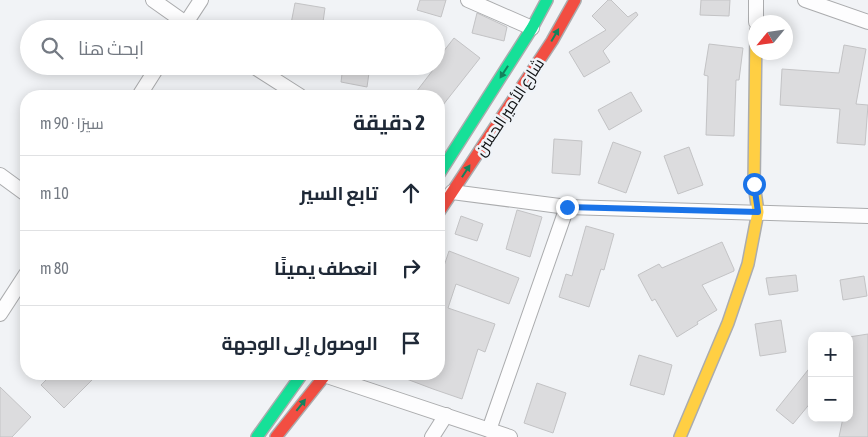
<!DOCTYPE html>
<html lang="ar">
<head>
<meta charset="utf-8">
<style>
  :root { --surface:#fff; --page:#f6f6f7; --text:#1f2937; --muted:#747a83; --line:#e0e1e3 }
  body { margin:0; font-family:"Asap Condensed",Cairo,sans-serif; background:var(--page); color:var(--text); direction:rtl }
  .controls { position:absolute; right:15px; bottom:15px; display:grid; overflow:hidden; border-radius:10px; box-shadow:0 2px 12px #0003 }
  .controls button { width:45px; height:45px; display:grid; place-items:center; padding:0; border:0; border-bottom:1px solid var(--line); background:var(--surface); color:var(--text); font:25px sans-serif }
  .compass { position:absolute; left:748px; top:15px; width:45px; height:45px; border-radius:50%; background:var(--surface); box-shadow:0 2px 12px #0003; rotate:241deg }
  .stop { position:absolute; width:15px; height:15px; margin:-11px; border:4px solid #1a73e8; border-radius:50%; background:#fff }
  .stop.end { background:#1a73e8; border-color:#fff; box-shadow:0 1px 5px #0008 }
  .list { margin:0; padding:0; list-style:none }
  h2 { display:flex; justify-content:space-between; align-items:center; height:65px; margin:0; padding:0 20px; font-size:21px }
  h2 small { font-size:16px; font-weight:400; color:var(--muted) }
  .list li { display:grid; grid-template-columns:32px 1fr auto; gap:15px; align-items:center; box-sizing:border-box; height:75px; padding:0 20px; border-top:1px solid var(--line) }
  .list b { display:block; font-size:19px; white-space:nowrap }
  .list em { font-size:16px; font-style:normal; color:var(--muted) }
  .icon { flex:none; width:28px; height:28px; fill:none; stroke:currentColor; stroke-width:2; stroke-linecap:round; stroke-linejoin:round }
  .map { position:relative; flex:none; width:868px; height:437px; overflow:hidden; direction:ltr }
  .search { position:absolute; background:var(--surface); box-shadow:0 2px 12px #0003; left:20px; top:20px; width:425px; height:55px; display:flex; align-items:center; gap:12px; box-sizing:border-box; padding:0 18px; border-radius:28px; color:var(--muted); font-size:19px }
  .panel { position:absolute; background:var(--surface); box-shadow:0 2px 12px #0003; left:20px; top:90px; width:425px; height:290px; border-radius:20px; direction:rtl }
  .map>svg:first-child { display:block }
  .building { fill:#dcdcde; stroke:#c3c3c5 }
  .lines { fill:none; stroke-linecap:round; stroke-linejoin:round }
  .street-casing { stroke:#abacae; stroke-width:16 }
  .fast-casing { stroke:#abacae; stroke-width:14 }
  .slow-casing { stroke:#abacae; stroke-width:14 }
  .jam-casing { stroke:#abacae; stroke-width:14 }
  .street { stroke:#fdfdfe; stroke-width:14 }
  .fast { stroke:#16e098; stroke-width:11 }
  .slow { stroke:#ffcf43; stroke-width:11 }
  .jam { stroke:#f24e42; stroke-width:11 }
  .oneway { fill:#13825c }
  .route { stroke:#1a73e8; stroke-width:6 }
  .labels { text-anchor:middle; stroke-width:5; stroke-linejoin:round; paint-order:stroke }
  .street-label { font-size:16px; fill:#0f1012; stroke:#eff3f8 }
</style>
</head>
<body>
<div class="map">
<svg width="868" height="437" viewBox="0 0 868 437">
  <rect width="100%" height="100%" fill="#f1f3f6"/>
  <!-- building -->
  <g class="building">
    <path d="M420,0H446L441,17L417,10Z"/>
    <path d="M608,0H611L628,17L636,12L638,15L603,51L610,62L584,77L569,52L606,30L592,16Z"/>
    <path d="M701,0H730L729,16L700,15Z"/>
    <path d="M295,3L325,8L322,29H290Z"/>
    <path d="M477,13L507,27L504,41L472,33Z"/>
    <path d="M454,38L480,58L439,110V96H413L436,66V61Z"/>
    <path d="M709,44L743,48L739,80H736L734,136L706,135L708,76L704,75Z"/>
    <path d="M844,45L866,49L856,104L868,105L865,145L837,143L840,109L780,105L782,69L839,73Z"/>
    <path d="M343,66H370L367,87L341,82Z"/>
    <path d="M631,92L642,111L609,130L598,110Z"/>
    <path d="M554,139L582,141L580,175L552,173Z"/>
    <path d="M613,142L641,152L626,193L598,183Z"/>
    <path d="M689,147L703,185L678,194L664,156Z"/>
    <path d="M517,210L542,217L530,257L506,249Z"/>
    <path d="M461,216L483,224L477,241L455,234Z"/>
    <path d="M586,226L614,234L604,270L601,269L589,307L559,297L566,274L572,276Z"/>
    <path d="M722,242L734,269V271L702,285L717,310L697,322L698,324L677,337L655,299L652,301L638,275L659,264L662,268Z"/>
    <path d="M449,251L519,278L509,304L456,284L448,308L495,324L485,352L478,349L462,399L433,389L396,375L397,374H439V271L442,272Z"/>
    <path d="M796,275L798,291L769,295L766,278Z"/>
    <path d="M864,276L867,296L843,300L840,280Z"/>
    <path d="M781,320L786,352L760,356L755,324Z"/>
    <path d="M868,334V437H839L843,418H849V337Z"/>
    <path d="M639,355L672,365L664,395L630,385Z"/>
    <path d="M812,365V401L793,424L776,410Z"/>
    <path d="M52,374H98L64,408L41,385Z"/>
    <path d="M537,383L566,393L553,433L524,423Z"/>
    <path d="M0,387L31,417L12,437H0Z"/>
  </g>
  <g class="lines">
    <defs>
      <g id="street">
        <path d="M153,0L194,29"/>
        <path d="M468,0L532,28"/>
        <path d="M805,0L868,22"/>
        <path d="M756,22V0"/>
        <path d="M182,29L201,0"/>
        <path d="M253,66L300,96"/>
        <path d="M139,96L158,66"/>
        <path d="M0,175L26,194"/>
        <path d="M452,192L567,207L868,216"/>
        <path d="M0,314L26,274"/>
        <path d="M321,374L510,437"/>
        <path d="M489,430L567,207"/>
        <path d="M432,437L446,415"/>
      </g>
      <g id="fast">
        <path d="M439,174L532,28L547,0"/>
        <path d="M257,437L302,374"/>
      </g>
      <path id="slow" d="M680,437L728,323L748,264L758,212L754,184L756,30"/>
      <g id="jam">
        <path d="M439,212L552,41L575,0"/>
        <path d="M276,437L326,374"/>
      </g>
    </defs>
    <!-- street casing -->
    <use href="#street" class="street-casing"/>
    <!-- fast casing -->
    <use href="#fast" class="fast-casing"/>
    <!-- slow casing -->
    <use href="#slow" class="slow-casing"/>
    <!-- jam casing -->
    <use href="#jam" class="jam-casing"/>
    <!-- street -->
    <use href="#street" class="street"/>
    <!-- fast -->
    <use href="#fast" class="fast"/>
    <!-- slow -->
    <use href="#slow" class="slow"/>
    <!-- jam -->
    <use href="#jam" class="jam"/>
  </g>
  <!-- one-way arrows -->
  <defs><path id="oneway-solid" d="M-6-.8H1V-3.2L6.5 0L1 3.2V.8H-6Z" transform="scale(1.25)"/></defs>
  <g class="oneway">
    <use href="#oneway-solid" transform="translate(555 35) rotate(-60)"/>
    <use href="#oneway-solid" transform="translate(504 72) rotate(123)"/>
    <use href="#oneway-solid" transform="translate(466 171) rotate(-57)"/>
    <use href="#oneway-solid" transform="translate(301 405) rotate(-52)"/>
  </g>
  <g class="lines">
    <!-- route -->
    <path class="route" d="M567,207L758,212L754,184"/>
  </g>
  <g class="labels">
    <!-- street labels -->
    <g class="street-label">
      <text transform="translate(509 107) rotate(-57)" y="6">شارع الأمير الحسن</text>
    </g>
  </g>
</svg>
<div class="controls">
<button>+</button>
<button>−</button>
</div>
<svg class="compass" viewBox="-18 -18 36 36"><path d="M0-13l5 13h-10z" fill="#e53935"/><path d="M0 13l5-13h-10z" fill="#747a83"/></svg>
<div class="stop" style="left:754px;top:184px"></div>
<div class="stop end" style="left:567px;top:207px"></div>
<div class="search"><svg class="icon" aria-label="search" viewBox="0 0 24 24"><circle cx="10" cy="10" r="6"/><path d="M15 15l6 6"/></svg>ابحث هنا</div>
<section class="panel">
<h2>2 دقيقة<small>سيرًا · 90 m</small></h2>
<ul class="list">
<li><svg class="icon" aria-label="ahead" viewBox="0 0 24 24"><path d="M12 20V5M6 11l6-6 6 6"/></svg><div><b>تابع السير</b></div><em>10 m</em></li>
<li><svg class="icon" aria-label="right" viewBox="0 0 24 24"><path d="M7 20v-9h11M14 6l5 5-5 5"/></svg><div><b>انعطف يمينًا</b></div><em>80 m</em></li>
<li><svg class="icon" aria-label="arrive" viewBox="0 0 24 24"><path d="M6 21V4h12l-3 4 3 4H6"/></svg><div><b>الوصول إلى الوجهة</b></div></li>
</ul>
</section>
</div>
</body>
</html>
